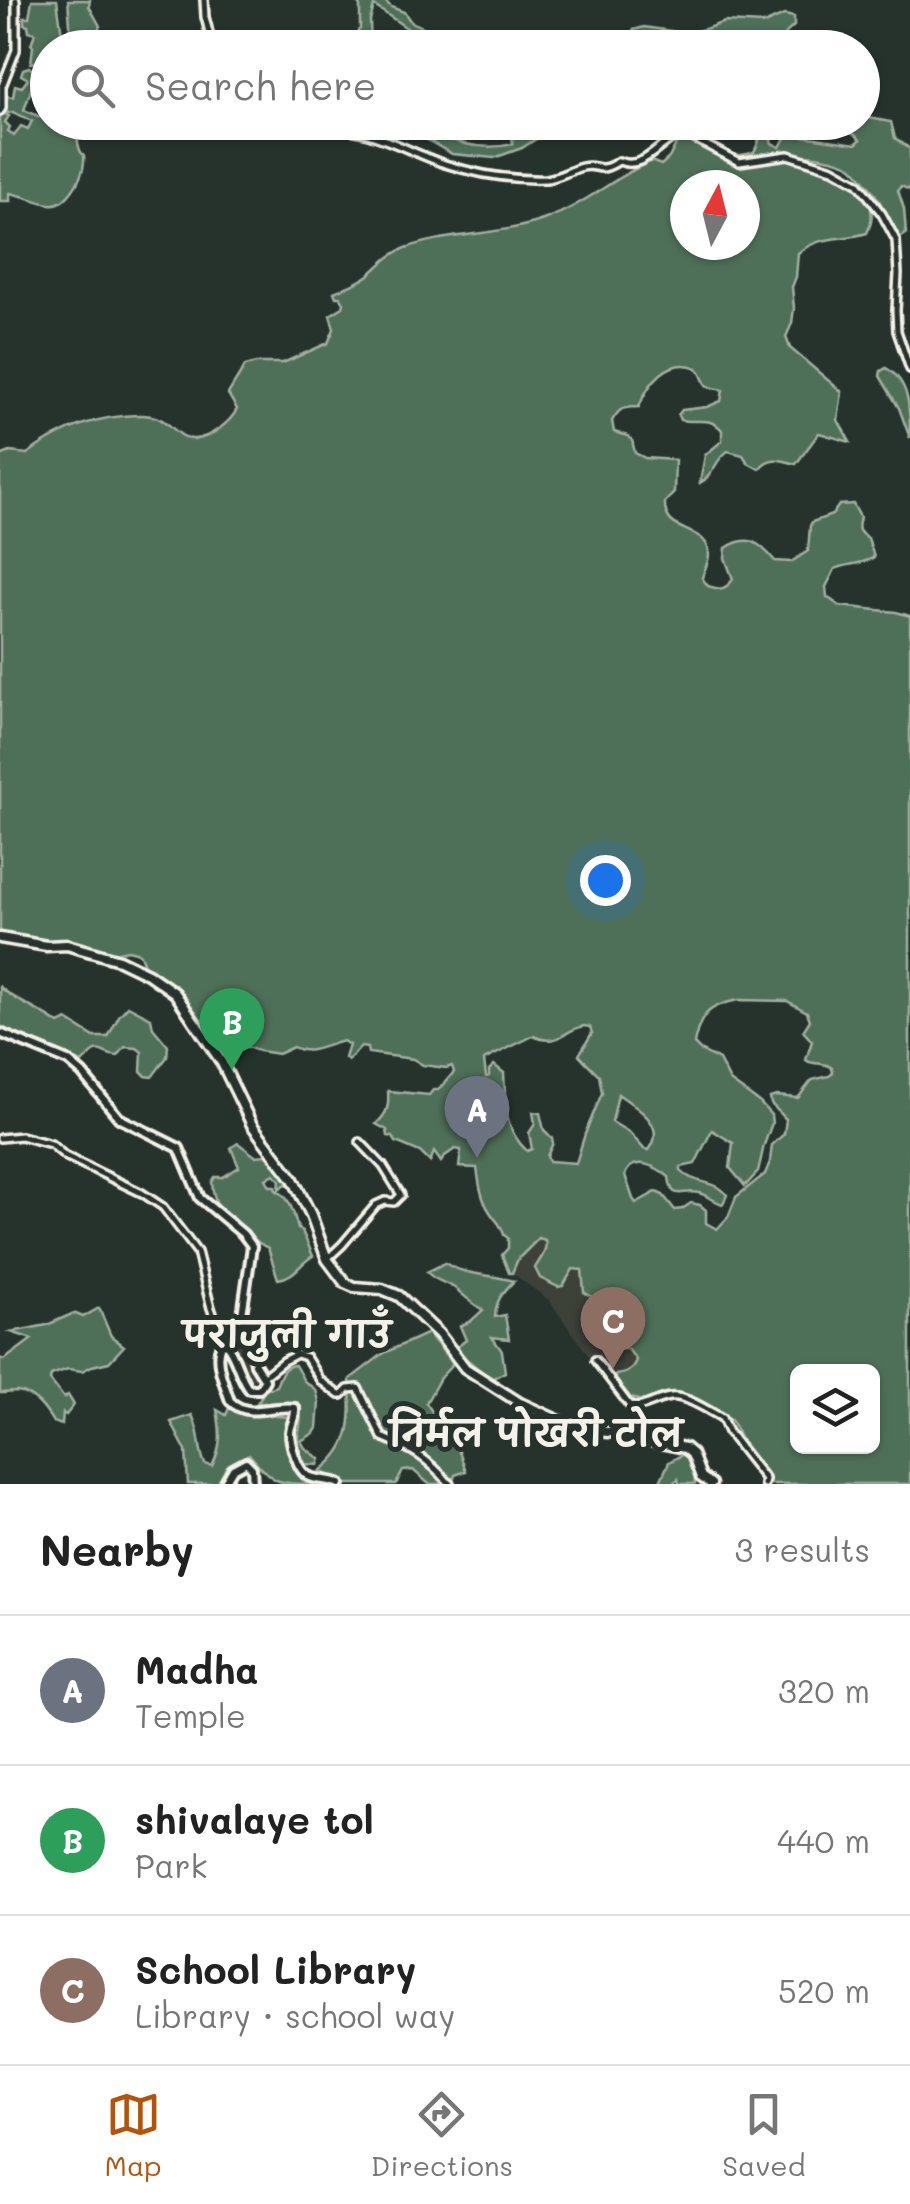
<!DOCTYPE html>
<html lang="en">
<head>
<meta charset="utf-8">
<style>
  :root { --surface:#fff; --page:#f2f2f2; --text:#222; --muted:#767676; --line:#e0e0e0; --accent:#b45309 }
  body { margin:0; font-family:Mali,"Playpen Sans Deva",sans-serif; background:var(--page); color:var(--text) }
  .controls { position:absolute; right:30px; bottom:30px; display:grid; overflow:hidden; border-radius:15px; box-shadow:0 2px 8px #0004 }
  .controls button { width:90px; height:90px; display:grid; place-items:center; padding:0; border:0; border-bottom:2px solid var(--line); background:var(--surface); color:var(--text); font:50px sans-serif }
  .compass { position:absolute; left:670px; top:170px; width:90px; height:90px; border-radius:50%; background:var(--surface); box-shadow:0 2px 8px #0004; rotate:7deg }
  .you { position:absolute; left:605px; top:880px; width:35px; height:35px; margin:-25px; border:8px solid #fff; border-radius:50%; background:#1a73e8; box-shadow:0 0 0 15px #1a73e833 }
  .badge { display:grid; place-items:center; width:65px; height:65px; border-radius:50%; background:var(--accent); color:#fff; font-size:32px; font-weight:700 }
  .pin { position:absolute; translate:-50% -82px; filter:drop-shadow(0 2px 5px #0008) }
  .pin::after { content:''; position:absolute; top:52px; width:35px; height:30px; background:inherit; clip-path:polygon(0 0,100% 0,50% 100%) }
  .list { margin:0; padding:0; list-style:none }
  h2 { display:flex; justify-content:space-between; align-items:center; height:130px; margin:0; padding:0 40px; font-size:42px }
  h2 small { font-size:32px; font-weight:400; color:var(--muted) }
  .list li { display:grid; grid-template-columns:65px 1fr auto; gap:30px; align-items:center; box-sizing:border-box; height:150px; padding:0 40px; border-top:2px solid var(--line) }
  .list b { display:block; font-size:38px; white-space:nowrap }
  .list p { margin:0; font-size:32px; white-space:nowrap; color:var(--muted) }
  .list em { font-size:32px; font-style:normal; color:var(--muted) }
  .icon { flex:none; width:55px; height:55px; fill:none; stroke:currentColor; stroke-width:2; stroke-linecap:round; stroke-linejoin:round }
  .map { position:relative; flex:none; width:910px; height:1484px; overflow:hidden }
  .search { position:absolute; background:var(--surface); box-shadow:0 2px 8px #0004; left:30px; right:30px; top:30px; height:110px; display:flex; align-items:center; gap:25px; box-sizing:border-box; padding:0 35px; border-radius:55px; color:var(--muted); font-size:38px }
  .sheet { height:580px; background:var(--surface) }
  nav { display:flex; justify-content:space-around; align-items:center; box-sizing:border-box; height:140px; border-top:2px solid var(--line); background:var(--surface); font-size:28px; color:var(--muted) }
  nav a { display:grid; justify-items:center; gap:5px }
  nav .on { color:var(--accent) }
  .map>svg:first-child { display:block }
  .built { fill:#3c4339 }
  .green { fill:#4f6f58; stroke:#a2b0a0; stroke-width:2.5; fill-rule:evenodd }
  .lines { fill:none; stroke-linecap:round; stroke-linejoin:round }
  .minor-casing { stroke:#f4f1e8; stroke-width:12 }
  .tertiary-casing { stroke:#f4f1e8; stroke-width:14 }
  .secondary-casing { stroke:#f4f1e8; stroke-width:15 }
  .minor { stroke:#26332d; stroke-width:5 }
  .tertiary { stroke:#26332d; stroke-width:6 }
  .secondary { stroke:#26332d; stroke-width:8 }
  .labels { text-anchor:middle; stroke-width:10; stroke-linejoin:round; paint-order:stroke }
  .neighbourhood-label { font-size:35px; font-weight:bold; fill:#f4f1e8; stroke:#26332d }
</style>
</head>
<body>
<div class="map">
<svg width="910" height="1484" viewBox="0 0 910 1484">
  <rect width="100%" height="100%" fill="#26332d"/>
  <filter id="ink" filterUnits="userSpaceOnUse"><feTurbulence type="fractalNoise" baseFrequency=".01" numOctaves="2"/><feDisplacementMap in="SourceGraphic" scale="20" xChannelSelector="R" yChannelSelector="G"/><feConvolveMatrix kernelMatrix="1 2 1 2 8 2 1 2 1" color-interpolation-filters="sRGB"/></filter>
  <g filter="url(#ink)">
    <!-- built -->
    <g class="built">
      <path d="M539,1237L545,1240L546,1245L542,1259L536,1265L540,1278L558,1287L563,1286L573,1269L583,1270V1277L592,1297L607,1316L608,1328L621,1349H627L636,1360L633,1368L606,1380L549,1300L512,1273L518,1259Z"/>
      <path d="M235,1314L251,1345L248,1352L256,1379L250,1382L228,1323Z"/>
    </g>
    <!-- green -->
    <g class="green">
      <path d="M32,0H57L62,35L68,43L71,37L68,0H90L89,6L100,26L98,30L103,35L90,47L48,48L47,60L31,63L33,46L31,44L35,33L29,31L28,25L24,24V17H29Z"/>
      <path d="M356,0H384L391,7L404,12L411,22L427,29L452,35L467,47C424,48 408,27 374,6L370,21L371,47H362L358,31L360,29V7Z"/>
      <path d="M784,15L794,17V26L786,33L785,43L790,47H607L634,30L644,27L685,33L705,29L724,22L764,24Z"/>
      <path d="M29,67L38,74L37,83L44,86L41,90L31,89L24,110L38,116H47L48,122L77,123C77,130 77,141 79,147C82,159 85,149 84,162C83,177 67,207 50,204C39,203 23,195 10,193V201H0V115L3,113L9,116L5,122L10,127L8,131L14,136L21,126L28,129L32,121L13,112L7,113L5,108L4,96L13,97L15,85L22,87L28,79L21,75L23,69Z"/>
      <path d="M863,117L891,122L895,138L910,149V190L901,186L898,190L904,209L906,234L901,237C887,229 888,217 881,204C877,196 858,171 851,166C839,159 809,154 796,155C805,167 819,166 832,171C858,183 882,203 867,233C841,241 822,234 798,253L796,277L792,287L794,308L792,323L786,337L790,348L842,392L838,420L850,442L819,433L796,464C781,460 770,455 759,469L748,463L743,455L728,451C715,459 714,476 700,483L705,455L722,441V430C709,415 696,424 680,420L678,415L682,410L707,407L721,401L723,390C698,386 709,384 697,368C669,356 648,383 639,407C623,408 621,406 612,421L614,432L628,436L632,440L635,453L645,458L675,460L674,493L665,502C663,537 708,524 709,554C709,562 704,570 702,578L708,586C720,590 726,590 733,579L725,558L726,548C749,533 760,543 775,561L791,562L808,551L810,526L812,522L832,515L839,505L853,504L860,517C857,529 857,532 868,538L874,557C863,565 848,563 835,569L826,587L827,597L840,606L896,612L910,616V1484H770L769,1475L748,1453L731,1420L696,1402L663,1396L642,1401L631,1398L614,1377L615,1375C626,1374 632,1371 636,1360L628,1349H621L607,1328V1315L592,1297L584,1292L582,1270L573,1269L563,1286L558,1287L540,1278L535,1268C540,1259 548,1251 545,1240L539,1238L518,1259L512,1273H509L502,1255L508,1248V1238L504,1235C501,1223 496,1222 490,1212C481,1199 479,1183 477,1168L459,1167L461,1150L455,1149L445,1156L441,1162L434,1152L430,1162L420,1152L396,1142L393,1137L388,1136L387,1130L376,1124C388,1113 389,1106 388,1091L429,1095L433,1090H438L454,1072L452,1066L446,1068L423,1065L413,1059L368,1053L367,1048L361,1047L348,1061L345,1058L349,1045L343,1041C325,1045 310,1056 293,1047L278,1054L259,1051L232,1042L225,1030L201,1019L182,995L144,965L140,955L136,952L128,950L109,954L73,943L0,934V456L10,452L27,454C56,433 85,420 122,416C134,415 149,413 160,419C171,424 181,440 194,439C209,439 231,422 237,409L228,394L245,366L256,363H283L328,343L334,329L330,315L343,307L344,303L340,297H336L334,292C346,287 359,283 369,275C382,264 389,254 406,248C450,232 498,236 543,220C585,205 613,178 651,161L661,165L669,158L679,138C712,141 714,165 754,152L759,141L745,123H765L772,143L780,147L785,138L796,135L856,144L860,140L857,136L837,123L862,122ZM685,185H745V245H685ZM739,1000L787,1001L807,1012L810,1020L803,1031L812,1041L806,1060C813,1066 824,1061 832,1068L833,1073L829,1076L812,1080L798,1098L777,1096L770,1098L771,1104L786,1119L784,1134L772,1145L770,1162L765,1174L736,1197L728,1217L717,1229L706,1223V1210L700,1205L691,1203L682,1209L675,1210L663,1195L656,1192L636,1203L633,1199L625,1175C633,1154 657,1167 669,1177C672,1203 681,1189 699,1193C707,1195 715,1202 723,1204L727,1195C715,1179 694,1185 681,1171V1167L695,1164L712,1130L733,1143L730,1168L745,1186L758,1172L764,1145L772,1123L771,1115L760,1103L730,1081L719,1060L700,1050L694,1044C700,1014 709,1005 739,1000ZM584,1026L590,1027L592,1033L579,1055L599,1075L602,1093L585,1134L576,1163L549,1161L547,1156L553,1143L552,1138L544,1130L540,1113L533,1112L535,1124L529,1133L532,1149L527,1151C503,1128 506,1105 504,1073L494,1065L489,1070V1076L486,1077L484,1060L533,1036C560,1047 561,1031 584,1026ZM618,1094C637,1108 668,1125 649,1150L644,1149L630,1133L612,1122ZM798,1372H872V1446H798Z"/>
      <path d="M401,123C424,122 420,126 440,135C463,146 488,150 513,144L510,123H584L594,129L557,132L536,139L522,148L494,158L452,154L410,130Z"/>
      <path d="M886,368C910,381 910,409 910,438L899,408L880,376L881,371Z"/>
      <path d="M0,987C18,1003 41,1010 59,1024L67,1020L94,1037H108L119,1016L128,1006L151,1018L153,1028L168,1046L167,1057L152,1077L146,1076L141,1071L142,1052L137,1048L125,1047L118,1056C97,1055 104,1040 82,1063L46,1049L0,1026Z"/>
      <path d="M238,1143L255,1156L267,1155L284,1174L291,1186L286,1184L279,1189L280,1180L274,1174L266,1179L270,1186H275L276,1190C291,1197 294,1215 298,1229L302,1231L313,1256C299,1264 295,1277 278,1279L268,1248C259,1244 255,1240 248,1234C228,1218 213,1210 212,1182L215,1177H223L239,1167L231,1148Z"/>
      <path d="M445,1263C465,1276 491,1274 514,1281C502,1293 496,1300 495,1317L505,1315L509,1339L492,1337L502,1351L505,1372L491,1379L458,1352L457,1347L466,1340L460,1326L471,1321L483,1310C471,1303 466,1297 456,1289C446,1282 436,1282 427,1272Z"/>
      <path d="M99,1308L111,1336L124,1346L109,1362L92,1366L82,1371L68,1369L51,1375L50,1380L64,1398L68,1395L74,1405L66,1415L63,1413L62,1425L53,1422C45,1409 35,1395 18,1392C12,1392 6,1393 0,1393V1358L4,1360L32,1339L11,1332L47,1325L74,1313L83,1317Z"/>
      <path d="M428,1333L453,1364L440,1378L426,1403L436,1417L450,1427L466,1471L455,1475L452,1484H429L413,1470L403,1471L396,1484H345L320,1471C355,1445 351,1418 350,1379L384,1353Z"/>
      <path d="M295,1365L304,1381L316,1390L319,1402L317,1428L314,1433L301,1441L305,1448L320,1459L318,1465L305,1464C301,1455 297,1446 298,1437C300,1422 304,1416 295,1402L257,1403L262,1395L261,1391L276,1386C281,1375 282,1366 295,1365Z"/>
      <path d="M229,1408L248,1414L291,1417C294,1453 275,1462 318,1484C275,1484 275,1484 249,1454L227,1466L218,1484H188L186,1451L171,1422L192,1415C202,1435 197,1446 205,1464L212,1466C222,1447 221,1431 217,1410L226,1415Z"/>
      <path d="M689,1451L696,1471L694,1475L695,1484H679L678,1479L672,1484H659L669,1462Z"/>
    </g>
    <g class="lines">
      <defs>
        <g id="minor">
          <path d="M204,0L205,17L213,48"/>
          <path d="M0,111L2,108V86L16,50V0"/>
          <path d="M295,122C318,128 343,127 365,133C393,141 418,155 445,164C476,174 513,180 546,179C559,178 570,170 582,167C599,163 597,175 619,161C645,172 661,139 683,133L739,162L788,155L833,169L858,183L882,214L896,240L898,274L896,310L897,331L910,369"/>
          <path d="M0,1138L21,1136L51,1144L65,1156L142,1193L163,1207L197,1252L211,1308L224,1344"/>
          <path d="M327,1259L342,1245L376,1205L385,1201L394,1202L401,1195L383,1166L360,1142"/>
          <path d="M595,1360L630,1406C646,1410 660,1395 677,1397C692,1399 709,1411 722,1418L728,1432L765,1479L764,1484"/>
          <path d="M264,1376L283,1361L297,1354L306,1357L320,1380L339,1395H342L348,1389L358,1388L382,1437C415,1451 426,1457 450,1484"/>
        </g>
        <g id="tertiary">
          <path d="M0,1033L68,1061L82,1073L119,1118L179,1148L200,1198L243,1234L252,1246L242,1315L251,1337L255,1364L265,1380L259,1389H249C238,1375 237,1357 226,1344L221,1345C213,1360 225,1385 230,1401C250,1420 270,1404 295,1408C296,1418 291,1422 290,1432C290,1443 297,1470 308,1476C317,1481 330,1479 340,1484"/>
          <path d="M224,1484L233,1469L246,1462L252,1468L253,1484"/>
        </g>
        <path id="secondary" d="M0,938L47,946L67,945L119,960L148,974L175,993L222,1063L252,1125L293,1179L311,1215L327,1259L345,1283L354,1287L382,1289L399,1296L439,1334L465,1368L520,1403L577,1429L619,1433L640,1439L685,1448L692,1454L701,1477L711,1484"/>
      </defs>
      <!-- minor casing -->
      <use href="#minor" class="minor-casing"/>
      <!-- tertiary casing -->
      <use href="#tertiary" class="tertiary-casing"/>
      <!-- secondary casing -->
      <use href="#secondary" class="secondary-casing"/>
      <!-- minor -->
      <use href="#minor" class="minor"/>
      <!-- tertiary -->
      <use href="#tertiary" class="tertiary"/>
      <!-- secondary -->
      <use href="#secondary" class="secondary"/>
    </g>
  </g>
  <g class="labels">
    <!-- neighbourhood labels -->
    <g class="neighbourhood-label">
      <text x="287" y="1347">पराजुली गाउँ</text>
      <text x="536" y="1446">निर्मल पोखरी टोल</text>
    </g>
  </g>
</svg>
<div class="controls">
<button><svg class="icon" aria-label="layers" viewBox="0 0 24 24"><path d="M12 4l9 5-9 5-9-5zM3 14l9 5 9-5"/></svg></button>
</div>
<svg class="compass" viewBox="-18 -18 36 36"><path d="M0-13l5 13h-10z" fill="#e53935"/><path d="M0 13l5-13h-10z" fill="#767676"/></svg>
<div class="you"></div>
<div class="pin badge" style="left:477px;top:1158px;background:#6b7280">A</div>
<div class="pin badge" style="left:232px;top:1070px;background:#2e9e5b">B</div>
<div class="pin badge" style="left:613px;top:1369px;background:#8d6e63">C</div>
<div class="search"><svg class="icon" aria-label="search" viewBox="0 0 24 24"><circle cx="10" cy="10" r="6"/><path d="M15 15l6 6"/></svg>Search here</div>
</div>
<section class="sheet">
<h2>Nearby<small>3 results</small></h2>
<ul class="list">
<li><span class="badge" style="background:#6b7280">A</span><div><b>Madha</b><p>Temple</p></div><em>320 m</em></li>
<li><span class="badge" style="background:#2e9e5b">B</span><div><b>shivalaye tol</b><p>Park</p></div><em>440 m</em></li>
<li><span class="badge" style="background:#8d6e63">C</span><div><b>School Library</b><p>Library · school way</p></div><em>520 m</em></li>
</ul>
</section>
<nav>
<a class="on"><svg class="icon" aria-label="map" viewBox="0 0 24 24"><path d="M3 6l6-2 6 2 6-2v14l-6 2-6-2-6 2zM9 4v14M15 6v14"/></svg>Map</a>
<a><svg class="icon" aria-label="directions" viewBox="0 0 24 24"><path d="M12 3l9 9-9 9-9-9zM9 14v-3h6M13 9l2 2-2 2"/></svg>Directions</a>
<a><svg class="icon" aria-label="saved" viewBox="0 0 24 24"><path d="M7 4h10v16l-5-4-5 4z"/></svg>Saved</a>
</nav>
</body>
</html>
